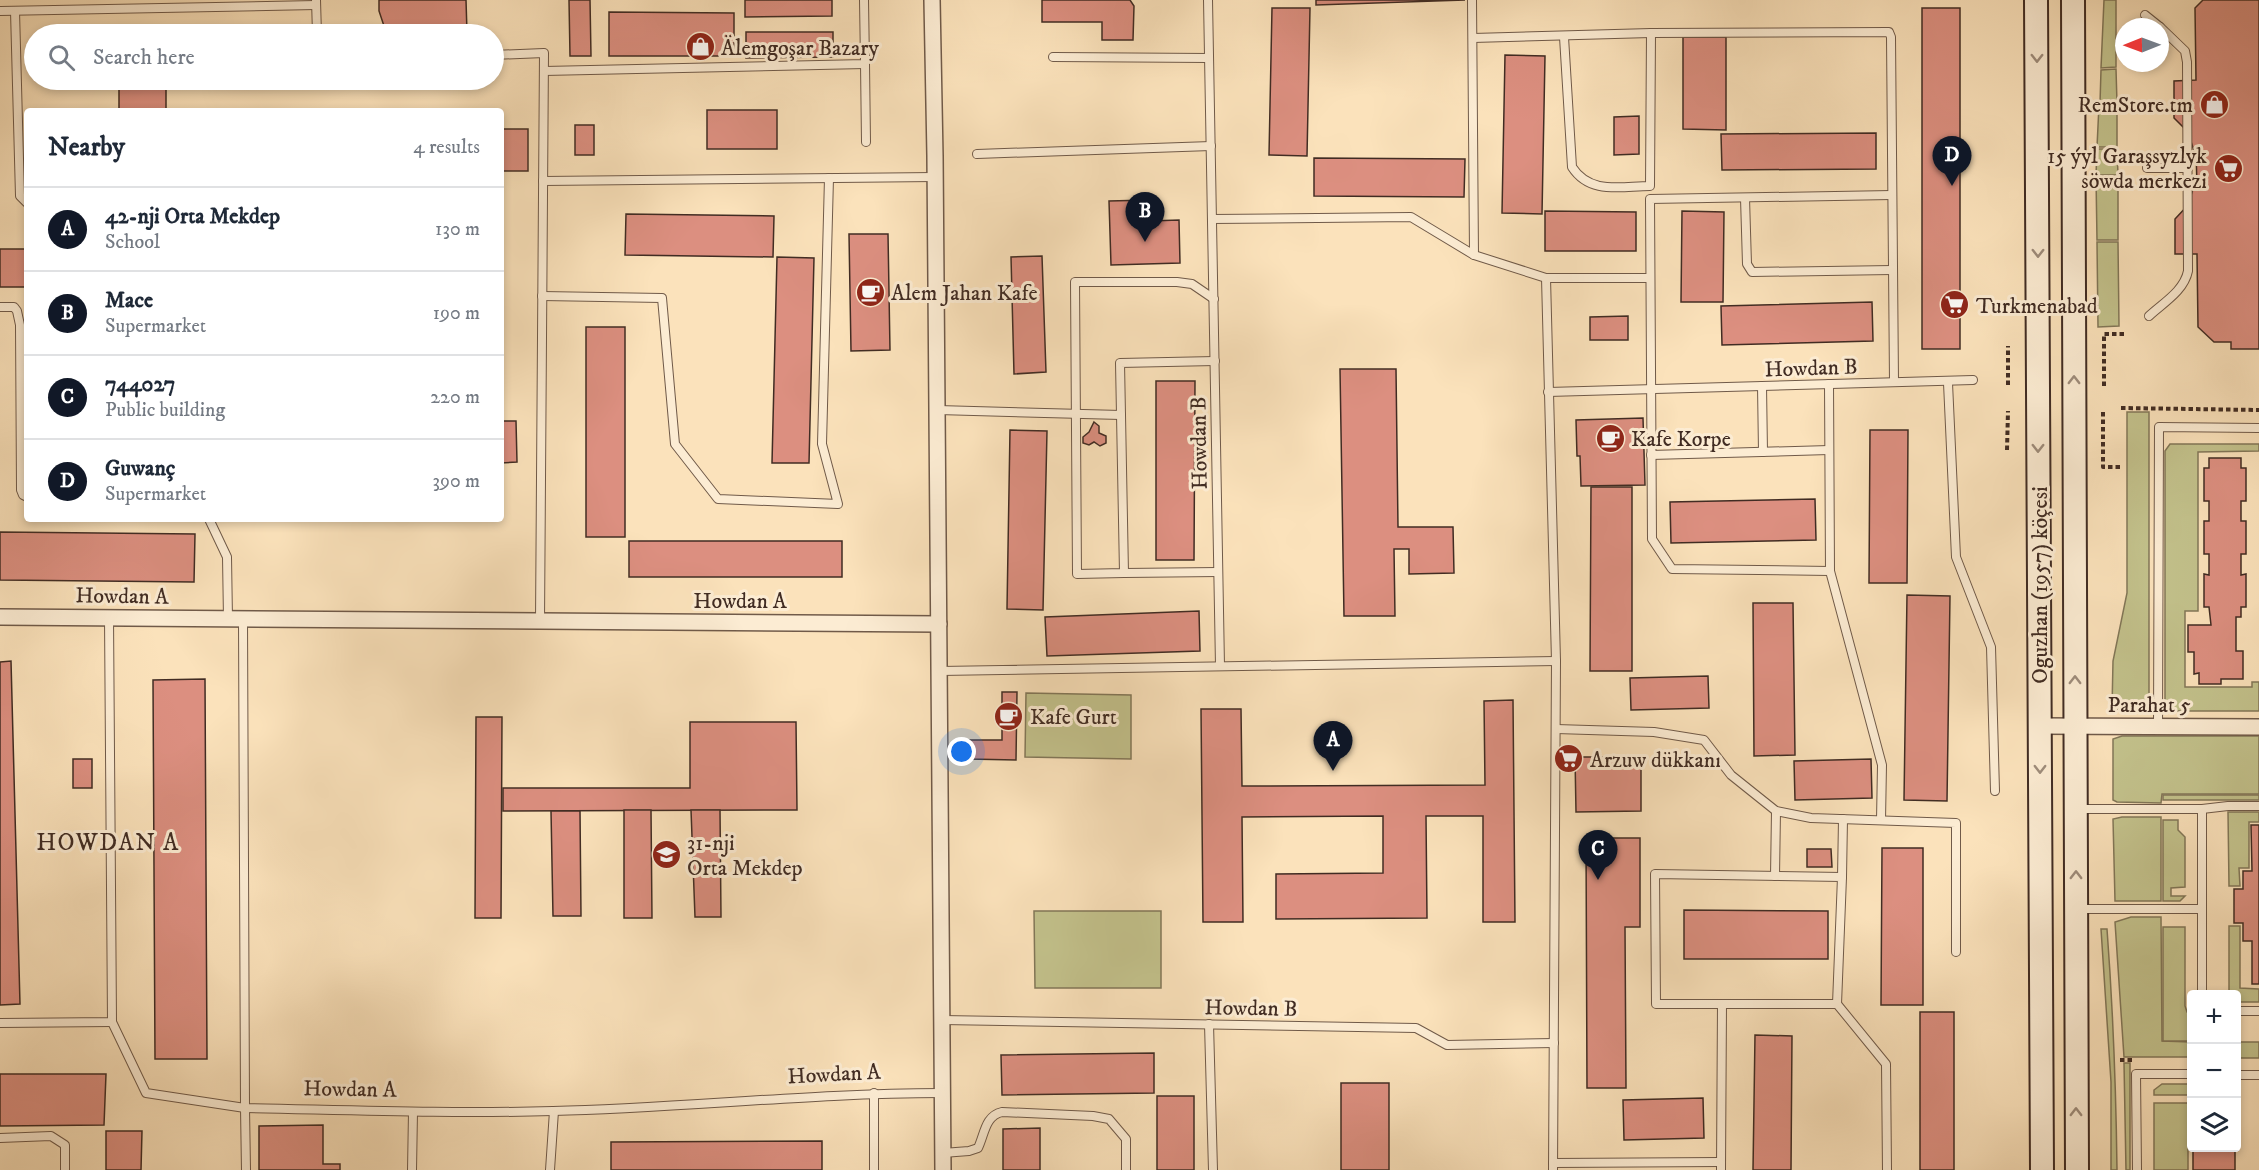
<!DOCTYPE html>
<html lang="en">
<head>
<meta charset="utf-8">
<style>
  :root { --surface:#fff; --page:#f6f6f7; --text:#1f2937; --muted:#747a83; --line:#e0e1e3; --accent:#111827 }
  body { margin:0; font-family:"IM FELL DW Pica",serif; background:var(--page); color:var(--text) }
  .controls { position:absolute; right:18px; bottom:18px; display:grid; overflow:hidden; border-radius:6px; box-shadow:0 3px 9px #0003 }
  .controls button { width:54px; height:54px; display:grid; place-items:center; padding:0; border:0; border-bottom:2px solid var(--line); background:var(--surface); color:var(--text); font:30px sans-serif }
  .compass { position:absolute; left:2115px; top:18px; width:54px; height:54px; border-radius:50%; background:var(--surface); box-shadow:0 3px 9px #0003; rotate:269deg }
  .you { position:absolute; left:962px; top:752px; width:21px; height:21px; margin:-15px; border:4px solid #fff; border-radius:50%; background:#1a73e8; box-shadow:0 0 0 9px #1a73e833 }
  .badge { display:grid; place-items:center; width:39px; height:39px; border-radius:50%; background:var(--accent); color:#fff; font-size:20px; font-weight:700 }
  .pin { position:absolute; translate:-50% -50px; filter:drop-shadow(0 2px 3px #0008) }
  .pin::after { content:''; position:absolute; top:32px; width:21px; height:18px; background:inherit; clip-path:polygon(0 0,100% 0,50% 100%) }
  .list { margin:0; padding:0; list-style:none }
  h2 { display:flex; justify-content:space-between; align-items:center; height:78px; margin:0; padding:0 24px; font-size:26px }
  h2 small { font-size:20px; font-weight:400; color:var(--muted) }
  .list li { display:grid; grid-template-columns:39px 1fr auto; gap:18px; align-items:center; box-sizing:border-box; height:84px; padding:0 24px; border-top:2px solid var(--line) }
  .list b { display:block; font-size:22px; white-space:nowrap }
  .list p { margin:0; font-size:20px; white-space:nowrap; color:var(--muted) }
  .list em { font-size:20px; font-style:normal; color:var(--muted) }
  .icon { flex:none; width:33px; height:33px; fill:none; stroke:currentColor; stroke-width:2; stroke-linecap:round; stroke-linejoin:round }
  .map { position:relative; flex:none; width:2259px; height:1170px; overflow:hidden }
  .search { position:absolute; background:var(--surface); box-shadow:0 3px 9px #0003; left:24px; top:24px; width:480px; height:66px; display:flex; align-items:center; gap:15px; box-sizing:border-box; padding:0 21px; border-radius:33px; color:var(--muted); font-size:22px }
  .panel { position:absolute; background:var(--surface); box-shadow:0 3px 9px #0003; left:24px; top:108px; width:480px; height:414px; border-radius:6px }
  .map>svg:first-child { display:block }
  .green { fill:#c3c28c; stroke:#827758; stroke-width:1.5 }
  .building { fill:#dc8f80; stroke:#412c23; stroke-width:1.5 }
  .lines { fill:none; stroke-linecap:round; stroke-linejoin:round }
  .service-casing { stroke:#705a49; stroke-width:10 }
  .minor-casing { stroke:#705a49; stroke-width:18 }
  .secondary-casing { stroke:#412c23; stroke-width:26 }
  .path { stroke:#412c23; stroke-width:4; stroke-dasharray:4.5 3; stroke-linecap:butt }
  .service { stroke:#fcecd3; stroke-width:8 }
  .minor { stroke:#fcecd3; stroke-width:15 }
  .secondary { stroke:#fcecd3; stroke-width:22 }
  .oneway { stroke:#9e8c7b }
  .labels { text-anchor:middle; stroke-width:6; stroke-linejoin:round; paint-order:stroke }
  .poi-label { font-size:22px; fill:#412c23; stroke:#fcecd3; text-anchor:start }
  .street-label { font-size:22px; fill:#412c23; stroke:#fcecd3 }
  .neighbourhood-label { font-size:24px; letter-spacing:1.5px; fill:#412c23; stroke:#fcecd3 }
</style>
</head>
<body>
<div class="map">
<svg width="2259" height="1170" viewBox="0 0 2259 1170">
  <rect width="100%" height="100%" fill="#fbe2bb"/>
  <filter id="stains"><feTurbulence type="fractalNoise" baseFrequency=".00333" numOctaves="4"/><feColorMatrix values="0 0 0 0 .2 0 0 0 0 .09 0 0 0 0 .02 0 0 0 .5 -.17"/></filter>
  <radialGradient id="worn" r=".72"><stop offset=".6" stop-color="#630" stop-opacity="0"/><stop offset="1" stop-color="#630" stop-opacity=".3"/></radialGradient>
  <!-- green -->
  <g class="green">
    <path d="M2104,0H2116V67L2101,68Z"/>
    <path d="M2116,69L2117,103H2100L2101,70Z"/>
    <path d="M2099,105H2117V147H2097Z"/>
    <path d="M2097,149H2117L2118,175H2096Z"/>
    <path d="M2096,177H2118V240H2097Z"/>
    <path d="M2097,242H2118L2119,326L2098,327Z"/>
    <path d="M2127,412H2149V709H2112L2113,661L2127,593Z"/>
    <path d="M2170,444H2259V451L2198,452V611H2185V687H2252V682H2259V711H2170L2165,704V451Z"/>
    <path d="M1026,693L1131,695V759L1025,757Z"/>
    <path d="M2122,736H2259V794H2162L2161,803L2117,802L2113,800V739Z"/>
    <rect x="2163" y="795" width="96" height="5"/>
    <path d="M2228,812H2259V822H2249V868H2239L2240,886H2229Z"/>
    <path d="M2122,817H2161V901H2115L2113,819Z"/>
    <path d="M2163,820H2178V830L2185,837V887L2171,888V896H2185L2180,901H2163Z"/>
    <path d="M1034,911H1161V988H1035Z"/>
    <path d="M2131,917H2161L2162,1041L2191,1042V1057H2124L2115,922Z"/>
    <path d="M2229,926H2240V988L2259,989V1002H2237L2236,994H2229Z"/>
    <path d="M2163,927H2185V1006L2187,1012L2191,1017V1041H2163Z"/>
    <path d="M2101,929H2107C2113,1009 2116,1089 2117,1170H2111V1082Z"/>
    <path d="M2236,1042H2259V1058H2237Z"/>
    <path d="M2124,1063H2130V1170H2126Z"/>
    <path d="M2162,1084H2191V1095H2154V1090Z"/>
    <path d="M2154,1103H2191V1124L2188,1125V1170H2154Z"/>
  </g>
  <!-- building -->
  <g class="building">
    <path d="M379,0H466L467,33L398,34L384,26L379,11Z"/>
    <path d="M569,0H590L591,56H570Z"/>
    <path d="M745,0H832V16L745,17Z"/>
    <path d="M1042,0H1130L1134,6L1133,40H1102V22H1042Z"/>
    <path d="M1316,0H1465L1316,5Z"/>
    <path d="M2203,0H2259V349H2231V342H2214L2198,327L2197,254H2175V219L2188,205L2194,186H2197L2196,151H2194L2188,132L2174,118V81L2196,80L2195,8Z"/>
    <path d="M1272,8H1310L1307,156L1269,155Z"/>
    <rect x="1922" y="8" width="38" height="341"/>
    <path d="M609,12L734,13V56H609Z"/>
    <path d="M746,32H833V57L746,58Z"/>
    <path d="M1683,37H1726V130L1683,129Z"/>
    <path d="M1505,55L1545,56L1542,214L1502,213Z"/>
    <rect x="119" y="80" width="47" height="31"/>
    <rect x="707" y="110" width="70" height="39"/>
    <path d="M1639,116V154L1614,155V117Z"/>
    <rect x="575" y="125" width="19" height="30"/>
    <rect x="501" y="129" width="27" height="42"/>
    <path d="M1876,133V169L1722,170L1721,134Z"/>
    <path d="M1314,158L1465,159L1464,197L1314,196Z"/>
    <path d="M1149,200L1150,221L1179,220L1180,263L1111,265L1109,201Z"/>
    <path d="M1545,211L1636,212V251H1545Z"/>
    <path d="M1682,211L1724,212L1723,302H1681Z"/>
    <path d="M626,214L774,216L773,257L625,255Z"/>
    <path d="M849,234H888L890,350L851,351Z"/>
    <rect x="0" y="249" width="27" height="38"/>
    <path d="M1042,256L1046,372L1014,374L1011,257Z"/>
    <path d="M777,257L814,258L809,463H772Z"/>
    <path d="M1872,302L1873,341L1722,345L1721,306Z"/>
    <path d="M1628,316V340H1590V317Z"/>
    <rect x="586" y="327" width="39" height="210"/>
    <path d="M1340,369H1396L1398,527H1453L1454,573L1409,574V549H1394L1395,616H1344Z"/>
    <path d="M1156,381H1195L1194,560H1156Z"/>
    <path d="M1643,418L1645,485L1581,486L1580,456H1577L1576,420Z"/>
    <path d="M501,421H516L517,462L501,463Z"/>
    <path d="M1094,422L1099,426V433L1106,436V443L1100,446L1094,442L1089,445L1083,443V437L1089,432Z"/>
    <path d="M1010,430L1047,431L1043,610L1007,609Z"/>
    <path d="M1870,430H1908L1907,583H1869Z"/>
    <path d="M2209,458H2241V468H2246V501H2241V521H2246V554H2241V575L2246,574V607H2241V617H2236V651H2243V679H2221V684H2199V673L2194,674V652H2188V625H2211L2209,607H2204V574L2209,575V554H2204V521H2209V501H2204V468H2209Z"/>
    <path d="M1591,487H1632V671H1590Z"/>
    <path d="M1815,499L1816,540L1671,543L1670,502Z"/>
    <path d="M0,532L195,534L194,582L0,580Z"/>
    <rect x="629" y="541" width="213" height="36"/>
    <path d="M1907,595L1950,596L1947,801L1904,800Z"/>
    <path d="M1753,603H1793L1795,755L1754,756Z"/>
    <path d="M1199,611L1200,651L1047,656L1045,617Z"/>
    <path d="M11,661L20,1004L0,1005V662Z"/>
    <path d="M1708,676L1709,708L1631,710L1630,678Z"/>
    <path d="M205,679L207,1059H155L153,680Z"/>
    <path d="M1002,692H1017L1016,760L968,759V740H1002Z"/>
    <path d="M1513,700L1515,922H1483V816H1426L1427,918L1276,919V874L1383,873V816L1242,817L1243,922H1203L1201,709H1241L1242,786L1485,785L1484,701Z"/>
    <path d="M476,717H502L501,918H475Z"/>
    <path d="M690,722H796L797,810L503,811V788H690Z"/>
    <path d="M1575,757H1641V811L1576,812Z"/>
    <rect x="73" y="759" width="19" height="29"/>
    <path d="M1871,759L1872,798L1795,800L1794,761Z"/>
    <path d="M624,810H651L652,918H624Z"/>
    <path d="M691,810H720L721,917H695Z"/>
    <path d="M551,811H580L581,916H553Z"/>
    <path d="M2251,825H2259V984H2252V941H2243V923H2234V889H2243V871H2252Z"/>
    <path d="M1586,838H1640V927H1625L1626,1088H1587Z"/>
    <path d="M1882,848H1923V1005H1881Z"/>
    <path d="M1807,849H1831L1832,867H1807Z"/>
    <path d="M1684,910L1828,911V959H1684Z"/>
    <rect x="1920" y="1012" width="34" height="158"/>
    <path d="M1755,1035L1792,1036L1791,1170H1753Z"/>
    <path d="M1154,1053V1093L1002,1095L1001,1055Z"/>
    <path d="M0,1074H106L104,1125L0,1126Z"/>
    <rect x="1341" y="1083" width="48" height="87"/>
    <rect x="1157" y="1096" width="37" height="74"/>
    <path d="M1703,1098L1704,1138L1624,1140L1623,1100Z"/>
    <path d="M323,1125V1164H340V1170H259V1126Z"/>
    <path d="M1040,1128V1170H1003V1129Z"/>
    <path d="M106,1131H142L141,1170H106Z"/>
    <path d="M822,1141V1170H611V1142Z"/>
    <rect x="2193" y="1148" width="42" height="22"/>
  </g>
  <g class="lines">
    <defs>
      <g id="service">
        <path d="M316,0L317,34"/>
        <path d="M1208,0L1220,666"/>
        <path d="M1472,0L1474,255"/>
        <path d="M0,11L316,5"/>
        <path d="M15,11L20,196L27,203"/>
        <path d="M2145,15L2160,27"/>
        <path d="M1564,37L1572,167C1590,195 1621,186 1650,186L1651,33"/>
        <path d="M1473,38L1651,33L1889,32L1891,37L1894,382"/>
        <path d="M494,55L544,53L540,622"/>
        <path d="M1053,57L1209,58"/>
        <path d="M865,64L866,142"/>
        <path d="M544,71L865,64L864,0"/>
        <path d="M977,154L1211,146"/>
        <path d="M2147,168H2188"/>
        <path d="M543,181L935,177"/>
        <path d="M1745,198L1747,264L1752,272L1892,270"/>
        <path d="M1212,219L1411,217L1474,255L1546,278L1556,661L1553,1170"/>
        <path d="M1546,278H1649"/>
        <path d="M542,296L662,298L675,444L718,499L838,504L822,444L829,178"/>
        <path d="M0,307H14L17,311L20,325L21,490L23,495L27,497"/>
        <path d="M2149,316C2163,303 2184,291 2188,271L2187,62L2185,51L2160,27"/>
        <path d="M1948,383L1956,557L1991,647L1995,791"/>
        <path d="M1829,384L1830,571"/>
        <path d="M1762,386L1763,452"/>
        <path d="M1548,392L1973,380"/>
        <path d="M938,410L1121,415L1120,363L1215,361"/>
        <path d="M1121,415L1124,573L1077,574L1075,282H1177L1192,284L1214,299"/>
        <path d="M1651,455L1829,450"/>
        <path d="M209,519L227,557L228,619"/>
        <path d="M1124,573L1218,572"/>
        <path d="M243,620L245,1108C348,1110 450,1114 553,1111C683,1108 812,1093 942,1093"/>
        <path d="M940,671L1556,661"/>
        <path d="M2158,726L2159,427L2259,428"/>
        <path d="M1556,729L1654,732L1704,740L1731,775L1776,811L1811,818L1956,823V952"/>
        <path d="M2202,809L2228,806H2259"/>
        <path d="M1881,820L1882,765L1830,571L1672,569L1652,539L1650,199L1892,195"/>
        <path d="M1775,876L1776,811"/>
        <path d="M1842,877L1843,819"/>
        <path d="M2077,909H2202V809H2079"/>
        <path d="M2202,909V994"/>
        <path d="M1722,1004H1656L1655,874L1842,877L1837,1004"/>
        <path d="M2236,1011H2259"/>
        <path d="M942,1020L1416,1028L1447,1045L1554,1043"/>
        <path d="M112,1022L146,1093L245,1108L246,1170"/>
        <path d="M0,1023L112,1022L109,617"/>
        <path d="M1209,1024L1213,1170"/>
        <path d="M2236,1075H2259"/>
        <path d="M0,1138L51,1136L65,1145V1170"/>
        <path d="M943,1153L969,1151L978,1148C985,1133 985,1116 1002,1112L1093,1116L1109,1119L1126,1139V1170"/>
        <path d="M1553,1163L1721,1162"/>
        <path d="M412,1170L413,1112"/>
        <path d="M550,1170L554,1111"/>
        <path d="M874,1170V1093"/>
        <path d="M1721,1170L1722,1004H1837L1886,1064L1887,1170"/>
        <path d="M2137,1170L2136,1074H2192"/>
      </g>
      <g id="minor">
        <path d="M932,0L935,156L943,1170"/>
        <path d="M0,617L939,624"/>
        <path d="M2040,726L2259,727"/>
      </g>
      <g id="secondary">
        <path d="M2036,0L2042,1170"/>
        <path d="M2073,0L2077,1170"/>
      </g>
    </defs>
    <!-- service casing -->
    <use href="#service" class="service-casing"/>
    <!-- minor casing -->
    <use href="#minor" class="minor-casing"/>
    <!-- secondary casing -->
    <use href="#secondary" class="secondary-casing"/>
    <!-- path -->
    <g class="path">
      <path d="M2008,385V346"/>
      <path d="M2104,386V334H2125"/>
      <path d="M2121,408L2259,410"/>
      <path d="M2103,412V467H2121"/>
      <path d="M2007,450L2008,411"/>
      <path d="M2120,1060H2134"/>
    </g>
    <!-- service -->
    <use href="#service" class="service"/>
    <!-- minor -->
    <use href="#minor" class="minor"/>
    <!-- secondary -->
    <use href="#secondary" class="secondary"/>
  </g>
  <!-- one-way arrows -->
  <defs><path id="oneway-chevron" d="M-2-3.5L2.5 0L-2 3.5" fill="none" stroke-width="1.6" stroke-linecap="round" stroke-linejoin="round" transform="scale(1.5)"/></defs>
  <g class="oneway">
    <use href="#oneway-chevron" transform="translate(2037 58) rotate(90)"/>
    <use href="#oneway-chevron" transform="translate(2038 253) rotate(90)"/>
    <use href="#oneway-chevron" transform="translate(2074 380) rotate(-90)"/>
    <use href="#oneway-chevron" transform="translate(2038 448) rotate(90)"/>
    <use href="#oneway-chevron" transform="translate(2075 680) rotate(-90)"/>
    <use href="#oneway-chevron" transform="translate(2040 769) rotate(90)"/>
    <use href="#oneway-chevron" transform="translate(2076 875) rotate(-90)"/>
    <use href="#oneway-chevron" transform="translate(2076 1112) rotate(-90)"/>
  </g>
  <!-- icons -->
  <defs>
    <symbol id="shop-disc" viewBox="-11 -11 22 22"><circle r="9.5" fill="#8f2418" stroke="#fcecd3"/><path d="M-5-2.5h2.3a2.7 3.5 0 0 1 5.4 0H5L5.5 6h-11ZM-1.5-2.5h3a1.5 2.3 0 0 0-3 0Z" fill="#fff"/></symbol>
    <symbol id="supermarket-disc" viewBox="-11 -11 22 22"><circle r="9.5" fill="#8f2418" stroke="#fcecd3"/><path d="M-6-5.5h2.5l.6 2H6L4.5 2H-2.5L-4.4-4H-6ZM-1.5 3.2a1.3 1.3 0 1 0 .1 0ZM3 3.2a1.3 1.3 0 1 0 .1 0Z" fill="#fff"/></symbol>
    <symbol id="cafe-disc" viewBox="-11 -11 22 22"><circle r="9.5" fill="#8f2418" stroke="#fcecd3"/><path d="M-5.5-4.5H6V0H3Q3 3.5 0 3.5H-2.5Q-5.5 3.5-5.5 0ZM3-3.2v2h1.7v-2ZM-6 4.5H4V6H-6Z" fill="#fff"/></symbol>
    <symbol id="school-disc" viewBox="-11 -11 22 22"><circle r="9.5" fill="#8f2418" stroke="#fcecd3"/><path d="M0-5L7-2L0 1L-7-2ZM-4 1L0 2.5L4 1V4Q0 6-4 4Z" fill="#fff"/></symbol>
  </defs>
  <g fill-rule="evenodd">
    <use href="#shop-disc" x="684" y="30" width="33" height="33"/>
    <use href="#shop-disc" x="2198" y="88" width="33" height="33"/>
    <use href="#supermarket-disc" x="2212" y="152" width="33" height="33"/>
    <use href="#cafe-disc" x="854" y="276" width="33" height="33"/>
    <use href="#supermarket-disc" x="1938" y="288" width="33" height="33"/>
    <use href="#cafe-disc" x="1594" y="422" width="33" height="33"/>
    <use href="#cafe-disc" x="992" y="700" width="33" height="33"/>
    <use href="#supermarket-disc" x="1552" y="742" width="33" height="33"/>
    <use href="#school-disc" x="650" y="838" width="33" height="33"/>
  </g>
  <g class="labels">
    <!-- poi labels -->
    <g class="poi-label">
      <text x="721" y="55">Älemgoşar Bazary</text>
      <text x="2193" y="112" text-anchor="end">RemStore.tm</text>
      <text x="2207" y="163" text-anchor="end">15 ýyl Garaşsyzlyk<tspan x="2207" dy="25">söwda merkezi</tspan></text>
      <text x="891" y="300">Alem Jahan Kafe</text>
      <text x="1976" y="313">Turkmenabad</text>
      <text x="1631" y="446">Kafe Korpe</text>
      <text x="1030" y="724">Kafe Gurt</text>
      <text x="1590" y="767">Arzuw dükkanı</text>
      <text x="687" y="850">31-nji<tspan x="687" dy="25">Orta Mekdep</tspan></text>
    </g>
    <!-- street labels -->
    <g class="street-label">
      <text transform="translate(1811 367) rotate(-2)" y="8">Howdan B</text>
      <text transform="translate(1198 443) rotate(-91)" y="8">Howdan B</text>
      <text transform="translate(2039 585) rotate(-90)" y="8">Oguzhan (1957) köçesi</text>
      <text transform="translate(122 595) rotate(1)" y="8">Howdan A</text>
      <text x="740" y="608">Howdan A</text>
      <text x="2149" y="712">Parahat 5</text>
      <text transform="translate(1251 1007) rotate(1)" y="8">Howdan B</text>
      <text transform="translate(834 1073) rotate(-3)" y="8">Howdan A</text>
      <text transform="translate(350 1088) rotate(1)" y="8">Howdan A</text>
    </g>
    <!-- neighbourhood labels -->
    <g class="neighbourhood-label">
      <text x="108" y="850">HOWDAN A</text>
    </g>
  </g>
  <rect width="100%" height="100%" filter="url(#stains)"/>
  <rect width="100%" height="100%" fill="url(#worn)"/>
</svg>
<div class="controls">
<button>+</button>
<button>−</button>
<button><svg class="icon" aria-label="layers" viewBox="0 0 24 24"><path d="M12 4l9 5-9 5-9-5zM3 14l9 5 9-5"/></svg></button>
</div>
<svg class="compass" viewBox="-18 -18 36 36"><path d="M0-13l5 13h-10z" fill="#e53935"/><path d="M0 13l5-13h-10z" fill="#747a83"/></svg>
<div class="you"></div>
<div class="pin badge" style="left:1333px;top:771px">A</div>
<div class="pin badge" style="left:1145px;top:242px">B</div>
<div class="pin badge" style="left:1598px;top:880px">C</div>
<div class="pin badge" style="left:1952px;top:186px">D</div>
<div class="search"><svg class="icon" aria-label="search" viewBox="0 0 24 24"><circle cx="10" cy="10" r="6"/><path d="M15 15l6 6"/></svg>Search here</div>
<section class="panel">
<h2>Nearby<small>4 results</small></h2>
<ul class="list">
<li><span class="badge">A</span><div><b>42-nji Orta Mekdep</b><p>School</p></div><em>130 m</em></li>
<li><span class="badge">B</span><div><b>Mace</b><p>Supermarket</p></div><em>190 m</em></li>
<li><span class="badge">C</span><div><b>744027</b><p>Public building</p></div><em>220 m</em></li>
<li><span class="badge">D</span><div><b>Guwanç</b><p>Supermarket</p></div><em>390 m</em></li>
</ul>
</section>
</div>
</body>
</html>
